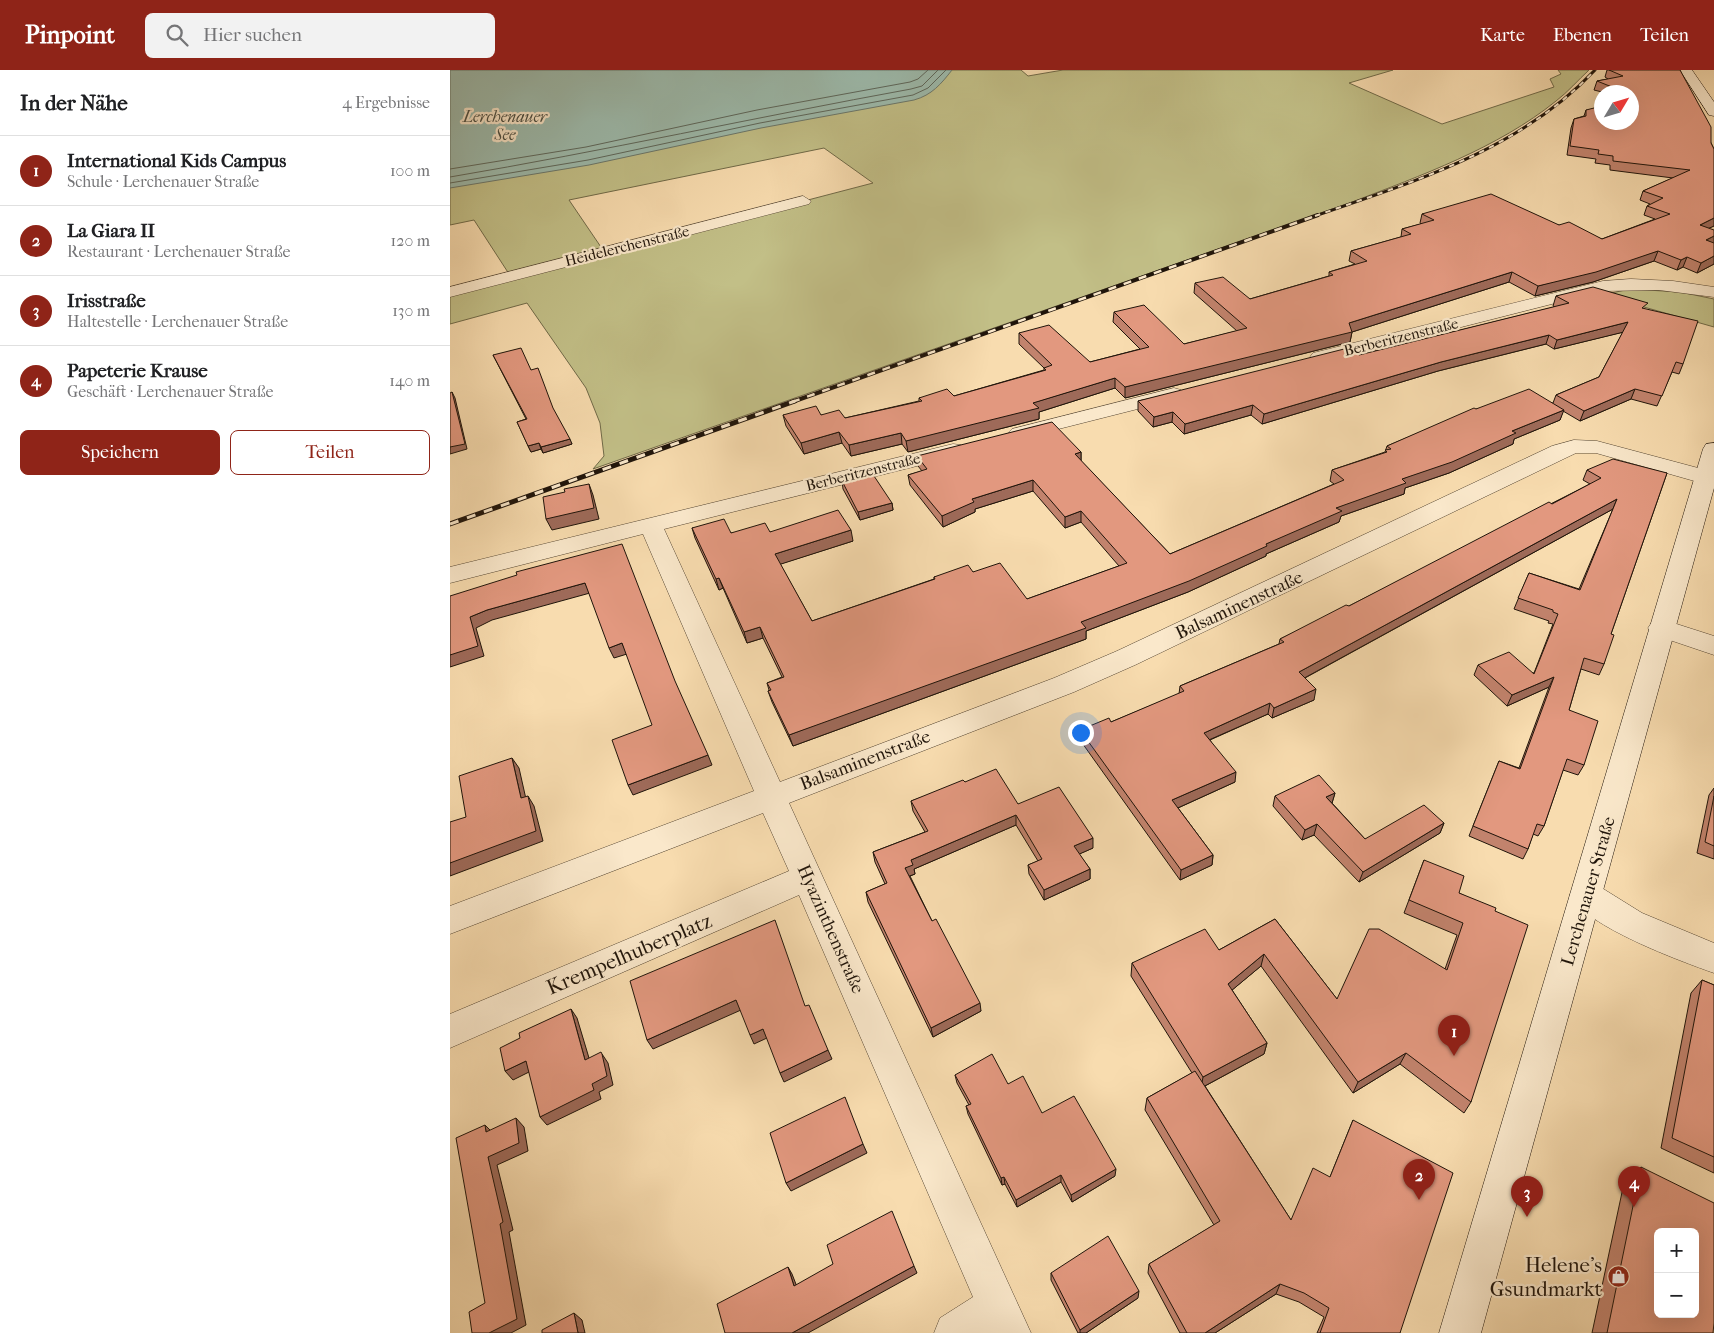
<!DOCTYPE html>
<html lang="de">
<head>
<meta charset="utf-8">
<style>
  :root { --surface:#fff; --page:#f2f2f2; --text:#202124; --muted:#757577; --line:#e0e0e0; --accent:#8f2418 }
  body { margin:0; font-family:"IM FELL French Canon",serif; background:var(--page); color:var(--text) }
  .controls { position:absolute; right:15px; bottom:15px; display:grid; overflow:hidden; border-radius:8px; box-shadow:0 5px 20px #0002 }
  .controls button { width:45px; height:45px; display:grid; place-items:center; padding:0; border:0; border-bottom:1px solid var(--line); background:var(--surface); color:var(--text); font:25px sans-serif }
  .compass { position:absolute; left:1144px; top:15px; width:45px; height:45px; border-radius:50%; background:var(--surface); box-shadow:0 5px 20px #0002; rotate:52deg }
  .you { position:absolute; left:630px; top:662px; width:18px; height:18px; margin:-12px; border:4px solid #fff; border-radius:50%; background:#1a73e8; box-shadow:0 0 0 8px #1a73e833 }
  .badge { display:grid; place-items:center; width:32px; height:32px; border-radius:50%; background:var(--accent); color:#fff; font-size:16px; font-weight:700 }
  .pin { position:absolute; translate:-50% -41px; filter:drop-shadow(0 1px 2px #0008) }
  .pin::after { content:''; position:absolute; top:26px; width:18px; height:15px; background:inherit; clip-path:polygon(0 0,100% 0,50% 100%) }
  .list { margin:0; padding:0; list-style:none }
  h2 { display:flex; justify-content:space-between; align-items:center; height:65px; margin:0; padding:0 20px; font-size:21px }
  h2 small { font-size:16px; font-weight:400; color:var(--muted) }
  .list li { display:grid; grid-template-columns:32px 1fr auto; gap:15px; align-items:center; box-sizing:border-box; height:70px; padding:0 20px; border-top:1px solid var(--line) }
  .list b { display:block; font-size:19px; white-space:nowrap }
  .list p { margin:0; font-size:16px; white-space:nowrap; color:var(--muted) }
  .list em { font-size:16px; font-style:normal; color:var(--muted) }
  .actions { display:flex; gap:10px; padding:15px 20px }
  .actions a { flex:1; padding:11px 0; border:1px solid var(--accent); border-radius:8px; text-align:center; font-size:18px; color:var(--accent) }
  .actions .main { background:var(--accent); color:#fff }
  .icon { flex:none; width:28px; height:28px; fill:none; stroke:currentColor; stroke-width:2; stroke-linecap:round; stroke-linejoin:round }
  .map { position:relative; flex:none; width:1264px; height:1263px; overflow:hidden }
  header { display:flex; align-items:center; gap:30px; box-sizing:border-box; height:70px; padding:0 25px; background:var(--accent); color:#fff }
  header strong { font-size:24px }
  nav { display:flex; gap:28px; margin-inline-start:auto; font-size:18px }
  .search { width:350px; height:45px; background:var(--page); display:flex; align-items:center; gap:12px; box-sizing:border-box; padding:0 18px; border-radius:8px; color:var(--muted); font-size:19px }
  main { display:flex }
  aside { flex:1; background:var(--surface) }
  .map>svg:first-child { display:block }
  .green { fill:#c2bf87; stroke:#706a48; fill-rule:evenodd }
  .water { fill:#9dbbad; stroke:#6b786c }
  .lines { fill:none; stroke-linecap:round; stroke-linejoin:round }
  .shore { stroke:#5e685c; stroke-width:1 }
  .street-casing { stroke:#554633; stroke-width:1 }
  .secondary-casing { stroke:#1f140a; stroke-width:1 }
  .street { fill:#fae8cb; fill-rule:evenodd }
  .secondary { fill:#fae8cb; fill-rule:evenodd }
  .rail-far2-casing { stroke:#1f140a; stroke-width:3 }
  .rail-far1-casing { stroke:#1f140a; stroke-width:4 }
  .rail-casing { stroke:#1f140a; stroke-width:5 }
  .rail-far2 { stroke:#fae8cb; stroke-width:2; stroke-dasharray:5.5; stroke-linecap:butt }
  .rail-far1 { stroke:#fae8cb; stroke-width:2.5; stroke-dasharray:8; stroke-linecap:butt }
  .rail { stroke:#fae8cb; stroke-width:3; stroke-dasharray:9; stroke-linecap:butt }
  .wall { fill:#c2836d; stroke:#1f140a }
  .shaded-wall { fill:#9e6a59; stroke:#1f140a }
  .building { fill:#e2987f; stroke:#1f140a; fill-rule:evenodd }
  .labels { text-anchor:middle; stroke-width:4.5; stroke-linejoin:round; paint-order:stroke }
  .far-street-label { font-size:15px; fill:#1f140a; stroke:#fae8cb }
  .far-water-label { font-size:16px; font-style:italic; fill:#4b4e43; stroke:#fae8cb }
  .street-label { font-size:18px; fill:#1f140a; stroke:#fae8cb }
  .near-street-label { font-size:21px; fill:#1f140a; stroke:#fae8cb }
  .near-poi-label { font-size:21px; fill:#1f140a; stroke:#fae8cb; text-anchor:end }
</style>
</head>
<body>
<header>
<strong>Pinpoint</strong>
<div class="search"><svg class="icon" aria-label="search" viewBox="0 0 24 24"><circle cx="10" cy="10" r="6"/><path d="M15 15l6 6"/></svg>Hier suchen</div>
<nav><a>Karte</a><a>Ebenen</a><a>Teilen</a></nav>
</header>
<main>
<aside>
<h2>In der Nähe<small>4 Ergebnisse</small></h2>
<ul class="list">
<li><span class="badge">1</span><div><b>International Kids Campus</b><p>Schule · Lerchenauer Straße</p></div><em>100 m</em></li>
<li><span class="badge">2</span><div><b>La Giara II</b><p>Restaurant · Lerchenauer Straße</p></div><em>120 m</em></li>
<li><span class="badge">3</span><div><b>Irisstraße</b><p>Haltestelle · Lerchenauer Straße</p></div><em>130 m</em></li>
<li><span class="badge">4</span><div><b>Papeterie Krause</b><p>Geschäft · Lerchenauer Straße</p></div><em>140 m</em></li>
</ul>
<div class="actions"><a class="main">Speichern</a><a>Teilen</a></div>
</aside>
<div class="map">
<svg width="1264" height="1263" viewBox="0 0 1264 1263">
  <rect width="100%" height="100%" fill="#f8dcaf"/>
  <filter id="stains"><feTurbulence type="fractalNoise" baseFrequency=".004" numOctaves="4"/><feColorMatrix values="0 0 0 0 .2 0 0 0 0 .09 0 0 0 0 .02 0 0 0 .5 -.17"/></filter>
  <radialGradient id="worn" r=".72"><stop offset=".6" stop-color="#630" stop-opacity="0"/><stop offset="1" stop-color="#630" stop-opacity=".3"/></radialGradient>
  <!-- green -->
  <g class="green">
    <path d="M0,0H571L578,6L613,0H943L899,13L992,54L1104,17L1100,9L1111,4L1108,0H1139C1128,10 1118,22 1106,31C1048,78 970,106 902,132L143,399L154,386L150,353L136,318L77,233L0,254V224L61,207L24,150L0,155ZM374,78L423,113L155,183L119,130Z"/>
    <path d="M1180,219L1230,222L1264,229V257L1152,225Z"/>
  </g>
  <!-- water -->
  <path class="water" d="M0,0H502C491,14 482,25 464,30L311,58L139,95L0,118Z"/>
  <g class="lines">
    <!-- shore -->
    <g class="shore">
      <path d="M0,99L136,77L307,40L460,12L468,9L478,0"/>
      <path d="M0,107C154,81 307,47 461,19L472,16L488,0"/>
      <path d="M0,113L138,90L310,53L463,25L478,18L496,0"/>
    </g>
    <defs>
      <g id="street">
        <path d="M353,126L361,131L359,134L0,227V217Z"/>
        <path d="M1181,209L1223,211L1264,217V227L1209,220L1153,221L870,293L863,291L860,287L863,283L1153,211Z"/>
        <path d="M724,318L731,320L734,324L731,328L569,369L562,367L558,363L562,359Z"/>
        <path d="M1124,370L1147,371L1263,402L1264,410L1255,414L1146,383H1126L685,595L624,622L339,733L581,1263H484L490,1248L523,1227L349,825L0,978V944L339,801L313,743L0,864V836L304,721L193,464L0,513V497L503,374L511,375L514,380L511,385L214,459L330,712L604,608L667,581L1102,376Z"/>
        <path d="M1211,549L1264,566V585L1202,564L1198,558L1202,552Z"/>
        <path d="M1136,811L1147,815L1192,843L1264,873V903C1230,891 1135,856 1120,825L1125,815Z"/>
      </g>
      <g id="secondary">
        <path d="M1230,0H1242L1264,32V46L1259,45Z"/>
        <path d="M1264,373V418L1031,1263H989L1253,379L1256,374Z"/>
      </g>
    </defs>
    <!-- street casing -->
    <use href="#street" class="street-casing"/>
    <!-- secondary casing -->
    <use href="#secondary" class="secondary-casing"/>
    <!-- street -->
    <use href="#street" class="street"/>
    <!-- secondary -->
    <use href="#secondary" class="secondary"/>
    <defs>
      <path id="rail-far2" d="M865,146C965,111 1070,80 1145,0"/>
      <path id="rail-far1" d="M342,332L868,145"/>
      <path id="rail" d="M0,454L345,331"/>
    </defs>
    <!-- rail-far2 casing -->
    <use href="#rail-far2" class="rail-far2-casing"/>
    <!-- rail-far1 casing -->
    <use href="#rail-far1" class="rail-far1-casing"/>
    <!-- rail casing -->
    <use href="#rail" class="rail-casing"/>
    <!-- rail-far2 -->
    <use href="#rail-far2" class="rail-far2"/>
    <!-- rail-far1 -->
    <use href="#rail-far1" class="rail-far1"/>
    <!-- rail -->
    <use href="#rail" class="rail"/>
  </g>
  <!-- wall -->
  <g class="wall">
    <path d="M1157,0H1230L1261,73L1264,79V156L1259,158L1264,194L1247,203L1233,197L1227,200L1204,191L1143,212L1085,226L1059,212L902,262L900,272L675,328L665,318L589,342V349L458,382L452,374L401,386L392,373L354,384L336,356L333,345H371L395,348L469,331V328L504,326L594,300V298L569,274V263L640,292L690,279L663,252L664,242L734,274L787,261L744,223L745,213L800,229L879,206V202L905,194L899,191L901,181L951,167L952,159L971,154L970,153L972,144L1109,155L1152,169L1205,149L1194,145L1197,136L1200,134L1190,130L1193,121L1223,108L1160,100V95L1145,93L1146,89L1117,85L1121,58L1124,49L1134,46L1136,40L1182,52V22H1152L1144,20L1147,11L1158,9L1155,7Z"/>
    <path d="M1106,226L1195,239L1233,294L1229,304L1222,302L1207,336L1181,329L1130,351L1113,341L1110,350L1064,369L1063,374L999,403L955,418L954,424L891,446L889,452L816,484V486L738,522L636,561V569L343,676L322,632L318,621L319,620L317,613L332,607L313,568L297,573L273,518L269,520L245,468L242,458L281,463L320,462L403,471L330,494L362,551L484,509V507L523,502L577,529L669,496L631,452L615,458L583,421L525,439V442L493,457L460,415L458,405L472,401L468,396L467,386L631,382V391L720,484L884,414L880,411L882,400L935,382L937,376L1026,339L1103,333L1106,325L1149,307L1173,262L1104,279L1096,274L988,301L812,354L801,345L734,364L722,352L703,357L688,341V331L909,285L1105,237L1103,236Z"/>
    <path d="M43,285L81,300L122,374L93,383L91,379L81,382L67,352L76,349Z"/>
    <path d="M1137,400L1217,403L1161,564L1154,594L1149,605L1131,599L1119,640L1134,695L1128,705L1113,700L1094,756L1088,766L1083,764L1078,779L1073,789L1019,766L1049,691L1069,698L1099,617L1057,636L1024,605L1028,595L1084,603L1103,554L1098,553L1099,551L1064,539L1079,503L1129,519L1163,439L855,608L864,630L822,648L818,644L760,670L785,712L728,738L763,785L762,795L730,810L630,670V660L661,652L729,624L730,616L829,574L830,569L899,536L1140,414L1133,410Z"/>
    <path d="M392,411L442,433L443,440L410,450L393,419Z"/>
    <path d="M515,712L568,734L643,778L629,784L640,799V809L594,830L579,804L578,795L588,791L566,755L464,799L465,804L460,806L482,851L531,941L483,967L418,832L416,822L435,814L425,792L423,782L475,762L463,741L461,731Z"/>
    <path d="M1264,718V789L1247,783L1259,725Z"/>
    <path d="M885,723L882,733L915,769L994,753L990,763L909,812L864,765L852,770L823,736L825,726Z"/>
    <path d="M974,790L1009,823L1045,841L1021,1032L1014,1043L950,994L903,1023L811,896L782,920L817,973L814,984L755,1016L841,1150L880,1107L903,1050L950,1263H867L874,1247L849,1232L826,1224L765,1263H730L698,1203L699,1194L764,1155L695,1040L697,1028L742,1003L681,906L682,893L769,880L825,849L887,929L995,899L1007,865L954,843Z"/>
    <path d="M1252,910L1264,915V1103L1211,1078L1241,923Z"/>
    <path d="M505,1005L558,1014L665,1106L622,1132L611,1112L567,1137L555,1114L552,1115L518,1044L516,1036L519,1035L507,1013Z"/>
    <path d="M1191,1097L1263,1263H1142L1174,1113Z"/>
    <path d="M601,1203L688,1228L636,1263H628L601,1210Z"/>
  </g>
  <!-- shaded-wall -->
  <g class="shaded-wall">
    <path d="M1264,148V156L1246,164L1250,155Z"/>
    <path d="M1264,166V174L1256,170Z"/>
    <path d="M1208,181L1204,191L1143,212L1085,226L1088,216Z"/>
    <path d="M1264,186V194L1247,203L1251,193Z"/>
    <path d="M1237,187L1233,197L1227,200L1231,190Z"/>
    <path d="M1062,202L1059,212L902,262L900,272L675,328V317L899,253Z"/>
    <path d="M1178,252L1174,262L1104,279L1107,270Z"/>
    <path d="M1099,265L1096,274L988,301L812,354L814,344L991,292Z"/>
    <path d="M665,308V318L589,342V349L458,382L456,371Z"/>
    <path d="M1185,319L1181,329L1130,351L1134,341Z"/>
    <path d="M2,322L5,328L17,379L0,384Z"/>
    <path d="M803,335L801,345L734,364L735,354Z"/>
    <path d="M1114,340L1110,350L1064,369L1063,374L999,403L955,418L954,424L891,446L889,452L816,484V486L738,522L636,561V569L343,676L339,665L631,552L816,474L886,438L1062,361Z"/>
    <path d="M723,342L722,352L703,357L704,347Z"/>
    <path d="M389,362L392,373L354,384L351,373Z"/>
    <path d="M451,363L452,374L401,386L399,375Z"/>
    <path d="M120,369L122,374L93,383L91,377Z"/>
    <path d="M89,373L91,379L81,382L78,376Z"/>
    <path d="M631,382V393L625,384Z"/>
    <path d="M583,410V421L525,439V442L493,457L492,446L522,429Z"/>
    <path d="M139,414L143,425L149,449L102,460L96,449Z"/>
    <path d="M1167,429L1163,439L847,612L849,602Z"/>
    <path d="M442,433L443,440L410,450L408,442Z"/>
    <path d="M631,441V452L615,458V447Z"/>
    <path d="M401,460L403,471L328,495L325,484Z"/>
    <path d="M269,508L273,518L269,520L266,509Z"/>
    <path d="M135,513L140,523L42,550L26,558L34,586L0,597V585L20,547L37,540Z"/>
    <path d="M310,557L313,568L297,573L294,562Z"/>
    <path d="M172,573L177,584L164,588L159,578Z"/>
    <path d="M1104,607L1099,617L1057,636L1062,625Z"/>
    <path d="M866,619L864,630L822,648L824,638Z"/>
    <path d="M820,633L818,644L752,673L754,663Z"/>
    <path d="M258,685L262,695L183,725L178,715Z"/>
    <path d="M62,688L69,698L78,738L71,728Z"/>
    <path d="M786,702L785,712L721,741L722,730Z"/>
    <path d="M885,723L882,733L876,727Z"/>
    <path d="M78,726L84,736L93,771L0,806V793Z"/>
    <path d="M566,745V755L464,799L465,804L457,807L455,798L461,790Z"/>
    <path d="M994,753L990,763L909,812L913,802Z"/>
    <path d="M867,754L864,765L852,770L855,760Z"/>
    <path d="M643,768V778L625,786L624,776Z"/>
    <path d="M763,785L762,795L730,810L731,800Z"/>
    <path d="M640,799V809L594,830V820Z"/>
    <path d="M814,884L811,896L775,926L778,914Z"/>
    <path d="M286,930L291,940L203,979L197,970Z"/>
    <path d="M530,933L531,941L483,967L481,958Z"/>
    <path d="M121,939L127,948L142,998L135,990Z"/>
    <path d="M313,959L317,968L304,974L300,965Z"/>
    <path d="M817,973L814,984L751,1018L753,1007Z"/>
    <path d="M378,980L382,989L334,1012L330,1003Z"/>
    <path d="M956,983L950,994L903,1023L908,1012Z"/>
    <path d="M152,984L158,993L163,1015L149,1022L151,1029L97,1055L90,1047L142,1014Z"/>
    <path d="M76,991L83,1000L63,1010L55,1001Z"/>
    <path d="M66,1048L74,1057L78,1081L47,1095L63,1160L59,1162L76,1255L61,1263H39L38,1087Z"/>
    <path d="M35,1055L44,1064L36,1062Z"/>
    <path d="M413,1074L417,1083L341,1121L336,1113Z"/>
    <path d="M666,1099L665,1106L622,1132L621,1125Z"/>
    <path d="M611,1105V1112L567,1137L566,1130Z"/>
    <path d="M554,1107L555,1114L552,1115L551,1108Z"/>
    <path d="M464,1196L467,1203L358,1263H342Z"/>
    <path d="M338,1197L342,1204L349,1222L344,1216Z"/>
    <path d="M830,1214L826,1224L765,1263H755Z"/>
    <path d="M689,1221L688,1228L636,1263H630V1260Z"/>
    <path d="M124,1243L132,1250L135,1263H128Z"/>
  </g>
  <!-- building -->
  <g class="building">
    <path d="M1159,0H1230L1261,57V73L1264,79V148L1250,155L1264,160V166L1256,170L1264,173V186L1251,193L1237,187L1231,190L1208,181L1146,202L1088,216L1062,202L899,253L902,262L675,317L665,308L583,333L589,338L456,371L451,363L399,375L389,362L351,373L333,345L366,336L371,345L389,340L395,348L472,331L469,328L497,319L504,326L596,300L594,298L602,295L569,263L599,255L640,292L699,277L664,242L694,235L734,274L797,258L745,213L773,207L800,229L883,205L879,202L917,191L901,181L961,164L952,159L984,150L972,144L1041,124L1109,155L1119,152L1152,169L1220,144L1197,136L1213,128L1193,121L1240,100L1163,91V86L1148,84L1149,80L1120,76L1124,49L1136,46V40L1152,36V52H1182V22H1166L1172,21L1147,11L1173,6Z"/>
    <path d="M1143,217L1198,233L1192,238L1248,251L1233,294L1226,292L1212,326L1185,319L1134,341L1106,325L1149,307L1178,252L1107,270L1099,265L991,292L814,344L803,335L735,354L723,342L704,347L688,331L906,276L909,285L1119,233L1106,226Z"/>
    <path d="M71,278L81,300L88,298L103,338L120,369L91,377L89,373L78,376L67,352L77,349L43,285Z"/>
    <path d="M1079,319L1114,340L1062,361L1066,363L1002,392L952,409L956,413L886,438L892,441L816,474L817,476L739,511L631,552L636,558L339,665L318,621L321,620L317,613L334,607L310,557L294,562L269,508L266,509L242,458L274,449L281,463L315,453L320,462L388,440L401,460L325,484L362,551L485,509L484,507L518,495L523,502L550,493L577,529L677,493L631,441L615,447L583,410L522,429L524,432L492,446L458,405L477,399L467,386L602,352L631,382L625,384L720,484L894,410L882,400L937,382L935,380L941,379L937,376L1024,338L1026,339Z"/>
    <path d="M2,322L15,374L0,377V323Z"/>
    <path d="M1163,389L1217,403L1161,564L1164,565L1154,594L1134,588L1119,640L1148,651L1134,695L1117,689L1094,756L1087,754L1078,779L1023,756L1049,691L1070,699L1104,607L1062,625L1028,595L1059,582L1084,604L1108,544L1103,542V540L1068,528L1079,503L1130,520L1167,429L849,602L866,619L824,638L820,633L754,663L786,702L722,730L763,785L731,800L630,660L659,648L661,652L734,621L730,616L834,572L830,569L896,535L899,536L1099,432L1102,434L1151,408L1137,400Z"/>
    <path d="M422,403L442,433L408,442L392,411Z"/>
    <path d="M139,414L144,438L96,449L93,427L115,422L114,419Z"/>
    <path d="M172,474L225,611L258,685L178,715L162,670L202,655L172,573L159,578L135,513L37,540L20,547L28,576L0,585V526L67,505L66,502Z"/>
    <path d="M62,688L71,728L78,726L86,761L0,793V752L16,747L9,706Z"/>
    <path d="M546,699L568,734L609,717L643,768L624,776L640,799L594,820L578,795L592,789L566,745L461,790L463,795L455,798L482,851L486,849L530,933L481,958L416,822L437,813L423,782L478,761L461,731L513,710L515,712Z"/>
    <path d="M869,705L885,723L876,727L915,769L974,735L994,753L913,802L867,754L855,760L825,726Z"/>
    <path d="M1264,726V776L1255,772Z"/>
    <path d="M974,790L1014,806L1009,823L1046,838L1045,841L1078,855L1021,1032L956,983L908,1012L814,884L778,914L817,973L753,1007L682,893L755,859L769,880L825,849L887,929L919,859H929L997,900L1013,853L959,830Z"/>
    <path d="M325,850L355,936L359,935L378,980L330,1003L313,959L300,965L286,930L197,970L180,911Z"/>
    <path d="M1252,910L1264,915V1087L1222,1068Z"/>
    <path d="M121,939L135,990L151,982L152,984L157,1006L142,1014L144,1020L90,1047L76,991L55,1001L50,978L70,968L69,963Z"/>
    <path d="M542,984L558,1014L573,1006L592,1043L624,1026L666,1099L621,1125L611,1105L566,1130L554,1107L551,1108L516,1036L521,1034L505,1005Z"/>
    <path d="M745,1001L841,1150L863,1098L880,1107L903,1050L1003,1103L950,1263H870L879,1238L854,1223L830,1214L755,1263H737L699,1194L770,1151L697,1028Z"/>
    <path d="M395,1027L413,1074L336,1113L320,1063Z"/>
    <path d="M66,1048L69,1073L38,1087L53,1152L50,1154L67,1249L39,1263H22L19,1242L35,1233L6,1068L35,1055L36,1062Z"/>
    <path d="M1191,1097L1264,1133V1253L1263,1263H1157ZM1208,1162H1245V1244H1208Z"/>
    <path d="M442,1141L464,1196L342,1263H275L267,1234L338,1197L344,1216L383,1194L377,1175Z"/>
    <path d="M658,1166L689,1221L630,1260L601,1203Z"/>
    <path d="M124,1243L128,1263H92V1260Z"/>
  </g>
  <!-- icons -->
  <defs>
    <symbol id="shop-disc" viewBox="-11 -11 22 22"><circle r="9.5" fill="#8f2418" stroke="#fae8cb"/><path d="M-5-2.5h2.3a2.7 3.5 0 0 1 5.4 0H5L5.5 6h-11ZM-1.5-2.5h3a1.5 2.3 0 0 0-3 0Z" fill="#fff"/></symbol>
  </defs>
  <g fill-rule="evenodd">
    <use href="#shop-disc" x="1156" y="1194" width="25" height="25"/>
  </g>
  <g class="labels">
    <!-- far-street labels -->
    <g class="far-street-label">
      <text transform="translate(177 176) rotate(-14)" y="5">Heidelerchenstraße</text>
      <text transform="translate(951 267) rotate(-14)" y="5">Berberitzenstraße</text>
      <text transform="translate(413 402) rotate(-14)" y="5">Berberitzenstraße</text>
    </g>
    <!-- far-water labels -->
    <g class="far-water-label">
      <text x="55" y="52">Lerchenauer<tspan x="55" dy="18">See</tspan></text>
    </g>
    <!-- street labels -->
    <g class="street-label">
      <text transform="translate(789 535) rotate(-25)" y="6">Balsaminenstraße</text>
      <text transform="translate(415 690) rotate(-21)" y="6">Balsaminenstraße</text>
      <text transform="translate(1138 821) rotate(-74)" y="6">Lerchenauer Straße</text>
      <text transform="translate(381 859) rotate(66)" y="6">Hyazinthenstraße</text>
    </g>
    <!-- near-street labels -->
    <g class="near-street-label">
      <text transform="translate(179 884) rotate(-23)" y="7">Krempelhuberplatz</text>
    </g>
    <!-- near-poi labels -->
    <g class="near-poi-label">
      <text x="1152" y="1202">Helene's<tspan x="1152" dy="24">Gsundmarkt</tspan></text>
    </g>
  </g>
  <rect width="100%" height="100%" filter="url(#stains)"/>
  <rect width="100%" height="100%" fill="url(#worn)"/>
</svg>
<div class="controls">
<button>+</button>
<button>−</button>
</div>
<svg class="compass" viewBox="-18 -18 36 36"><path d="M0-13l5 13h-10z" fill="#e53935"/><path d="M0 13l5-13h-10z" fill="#757577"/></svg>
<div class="you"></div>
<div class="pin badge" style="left:1004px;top:986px">1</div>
<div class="pin badge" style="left:969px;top:1130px">2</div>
<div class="pin badge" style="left:1077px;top:1147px">3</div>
<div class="pin badge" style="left:1184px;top:1137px">4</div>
</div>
</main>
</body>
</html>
